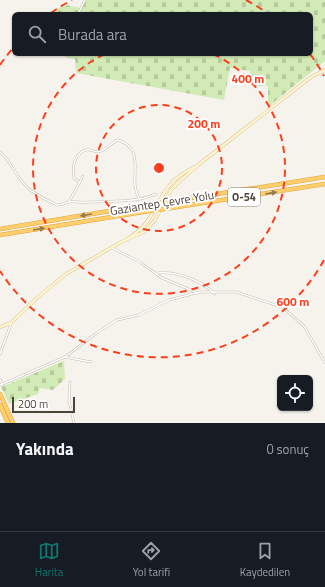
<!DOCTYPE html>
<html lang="tr">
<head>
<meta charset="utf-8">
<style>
  :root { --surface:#171b24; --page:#242831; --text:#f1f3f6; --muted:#9ea1a6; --line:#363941; --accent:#0f766e }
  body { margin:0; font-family:"Titillium Web",sans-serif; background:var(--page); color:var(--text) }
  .controls { position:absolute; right:12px; bottom:12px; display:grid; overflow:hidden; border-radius:6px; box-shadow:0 1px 3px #0004 }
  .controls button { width:36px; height:36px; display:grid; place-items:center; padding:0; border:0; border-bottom:1px solid var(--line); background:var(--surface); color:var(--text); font:20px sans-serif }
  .scale { position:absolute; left:12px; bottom:10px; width:63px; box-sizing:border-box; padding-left:4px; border:2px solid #4b4439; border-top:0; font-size:11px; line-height:14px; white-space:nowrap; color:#4b4439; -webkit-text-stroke:3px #fff; paint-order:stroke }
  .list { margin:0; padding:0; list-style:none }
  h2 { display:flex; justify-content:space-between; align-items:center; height:52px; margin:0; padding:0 16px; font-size:17px }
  h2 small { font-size:13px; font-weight:400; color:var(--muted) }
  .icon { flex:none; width:22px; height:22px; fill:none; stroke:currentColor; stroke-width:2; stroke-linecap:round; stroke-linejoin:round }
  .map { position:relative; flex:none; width:325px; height:423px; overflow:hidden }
  .search { position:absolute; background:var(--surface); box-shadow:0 1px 3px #0004; left:12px; right:12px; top:12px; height:44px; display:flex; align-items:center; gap:10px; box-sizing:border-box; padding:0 14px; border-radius:6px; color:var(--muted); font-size:15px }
  .sheet { height:108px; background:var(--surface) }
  nav { display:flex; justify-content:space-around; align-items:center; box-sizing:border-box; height:56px; border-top:1px solid var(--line); background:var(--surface); font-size:11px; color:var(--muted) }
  nav a { display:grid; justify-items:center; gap:2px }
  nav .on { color:var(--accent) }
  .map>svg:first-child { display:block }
  .cemetery { fill:url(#cemetery-stones) }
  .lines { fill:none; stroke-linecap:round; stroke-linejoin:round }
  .street-casing { stroke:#c2bbae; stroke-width:2.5 }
  .secondary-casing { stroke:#d6c79b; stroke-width:3.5 }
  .highway-casing { stroke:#e0a43c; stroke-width:4.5 }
  .street { stroke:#fff; stroke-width:1.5 }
  .secondary { stroke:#fff3cd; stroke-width:2.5 }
  .highway { stroke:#ffcf6e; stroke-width:3.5 }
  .highway-bridge-casing { stroke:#e0a43c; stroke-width:4.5; stroke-linecap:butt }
  .highway-bridge { stroke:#ffcf6e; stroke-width:3.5 }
  .oneway { fill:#937c4e }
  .ring { fill:none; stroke:#fc3f1d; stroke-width:2; stroke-dasharray:7 5 }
  .labels { text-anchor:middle; stroke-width:4; stroke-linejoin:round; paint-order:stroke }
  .shield { fill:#fff; stroke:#817c74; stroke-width:1 }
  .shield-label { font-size:11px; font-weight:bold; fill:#4b4439 }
  .street-label { font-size:12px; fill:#4b4439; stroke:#fff }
  .centre { fill:#fc3f1d; stroke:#fff; stroke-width:2 }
  .ring-label { font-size:12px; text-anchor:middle; font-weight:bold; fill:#fc3f1d; stroke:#fff; stroke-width:4; stroke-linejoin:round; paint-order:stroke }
</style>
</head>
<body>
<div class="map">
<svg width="325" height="423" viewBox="0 0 325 423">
  <defs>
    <pattern id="cemetery-stones" width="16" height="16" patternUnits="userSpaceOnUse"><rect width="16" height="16" fill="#d2eab5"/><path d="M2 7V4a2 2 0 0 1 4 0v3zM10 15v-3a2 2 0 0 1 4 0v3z" fill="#b6ca9c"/></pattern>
  </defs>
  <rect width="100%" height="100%" fill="#f6f3ec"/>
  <!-- cemetery -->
  <g class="cemetery">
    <path d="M86,0H325V61L268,107V86L249,85L250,71L230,68L224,100L76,73L75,59L67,58L61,54H311V14H45L65,5L82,8Z"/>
    <path d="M64,361L65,379L53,390L40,388L38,394L9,404L1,387Z"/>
  </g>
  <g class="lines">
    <defs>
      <g id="street">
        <path d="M78,14L85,0"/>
        <path d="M76,54V55"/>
        <path d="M0,152C12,162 15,176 27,187C35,195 47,200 57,205C62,205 64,203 69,202C75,201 82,203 88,202C109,201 136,203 156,194"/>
        <path d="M80,183L74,178C72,168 74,153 86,150C90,149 94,152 98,152C106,150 111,143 118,140C148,150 127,179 139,198"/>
        <path d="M69,202L83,176"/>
        <path d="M112,248L140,262L162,278L198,293"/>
        <path d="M157,273C178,271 200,280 215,294"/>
        <path d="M0,354L11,324"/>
        <path d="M65,357L91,362"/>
        <path d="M0,379L2,385"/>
        <path d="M70,382L69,401L74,423"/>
        <path d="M0,385L65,357L98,332L117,320L139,315L169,300L200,292H236L282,307L304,326L325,363"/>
      </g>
      <g id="secondary">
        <path d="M127,239C155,222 151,208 169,186C176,177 185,172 194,167"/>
        <path d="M119,243L144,232L155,220L171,190L178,183L198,165L311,77L325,70"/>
        <path d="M0,327L11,323L37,298L66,274L121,242"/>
      </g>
      <g id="highway">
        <path d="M166,202L325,177"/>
        <path d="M164,209L325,184"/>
        <path d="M0,229L152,204"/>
        <path d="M0,235L149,211"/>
        <path d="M0,394L13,423"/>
        <path d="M0,405L8,423"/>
      </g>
    </defs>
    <!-- street casing -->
    <use href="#street" class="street-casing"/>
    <!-- secondary casing -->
    <use href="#secondary" class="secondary-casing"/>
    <!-- highway casing -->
    <use href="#highway" class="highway-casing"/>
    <!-- street -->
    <use href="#street" class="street"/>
    <!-- secondary -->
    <use href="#secondary" class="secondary"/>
    <!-- highway -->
    <use href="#highway" class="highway"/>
    <defs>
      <g id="highway-bridge">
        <path d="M152,204L166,202"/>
        <path d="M149,211L164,209"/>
      </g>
    </defs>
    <!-- highway-bridge casing -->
    <use href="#highway-bridge" class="highway-bridge-casing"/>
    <!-- highway-bridge -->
    <use href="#highway-bridge" class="highway-bridge"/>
  </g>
  <!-- one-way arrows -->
  <defs><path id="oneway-solid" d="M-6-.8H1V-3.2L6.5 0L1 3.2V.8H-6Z"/></defs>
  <g class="oneway">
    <use href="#oneway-solid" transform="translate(271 193) rotate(-9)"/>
    <use href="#oneway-solid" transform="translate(86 215) rotate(171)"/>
    <use href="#oneway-solid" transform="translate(39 229) rotate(-9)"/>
  </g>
  <!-- distance rings -->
  <g class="ring">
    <circle cx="159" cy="168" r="63"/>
    <path d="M213 54A126 126 0 1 1 105 54"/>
    <path d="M324 260A189 189 0 0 1 0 271M0 65A189 189 0 0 1 13 48M51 13A189 189 0 0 1 72 0M246 0A189 189 0 0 1 267 13M310 54A189 189 0 0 1 324 76"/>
  </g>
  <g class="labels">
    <!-- shield labels -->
    <rect class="shield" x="228" y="188" width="32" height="18" rx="3"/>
    <g class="shield-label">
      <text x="244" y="201">O-54</text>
    </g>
    <!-- street labels -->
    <g class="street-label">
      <text transform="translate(162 203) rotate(-9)" y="4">Gaziantep Çevre Yolu</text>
    </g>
  </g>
  <circle cx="159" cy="168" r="6" class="centre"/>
  <g class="ring-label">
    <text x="248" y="83">400 m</text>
    <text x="204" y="128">200 m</text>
    <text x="293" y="306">600 m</text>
  </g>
</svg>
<div class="controls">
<button><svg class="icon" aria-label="locate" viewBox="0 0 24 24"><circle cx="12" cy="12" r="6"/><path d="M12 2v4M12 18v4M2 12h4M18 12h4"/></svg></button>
</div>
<div class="scale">200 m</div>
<div class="search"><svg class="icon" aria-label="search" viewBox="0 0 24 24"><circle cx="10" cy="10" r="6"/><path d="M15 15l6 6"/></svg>Burada ara</div>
</div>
<section class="sheet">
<h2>Yakında<small>0 sonuç</small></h2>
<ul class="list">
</ul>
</section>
<nav>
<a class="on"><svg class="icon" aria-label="map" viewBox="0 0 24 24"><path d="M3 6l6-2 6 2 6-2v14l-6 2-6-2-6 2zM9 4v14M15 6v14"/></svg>Harita</a>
<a><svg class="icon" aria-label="directions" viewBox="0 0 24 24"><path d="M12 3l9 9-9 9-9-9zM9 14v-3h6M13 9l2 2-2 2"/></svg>Yol tarifi</a>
<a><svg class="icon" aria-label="saved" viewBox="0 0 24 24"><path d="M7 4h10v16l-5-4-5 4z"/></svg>Kaydedilen</a>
</nav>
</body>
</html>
